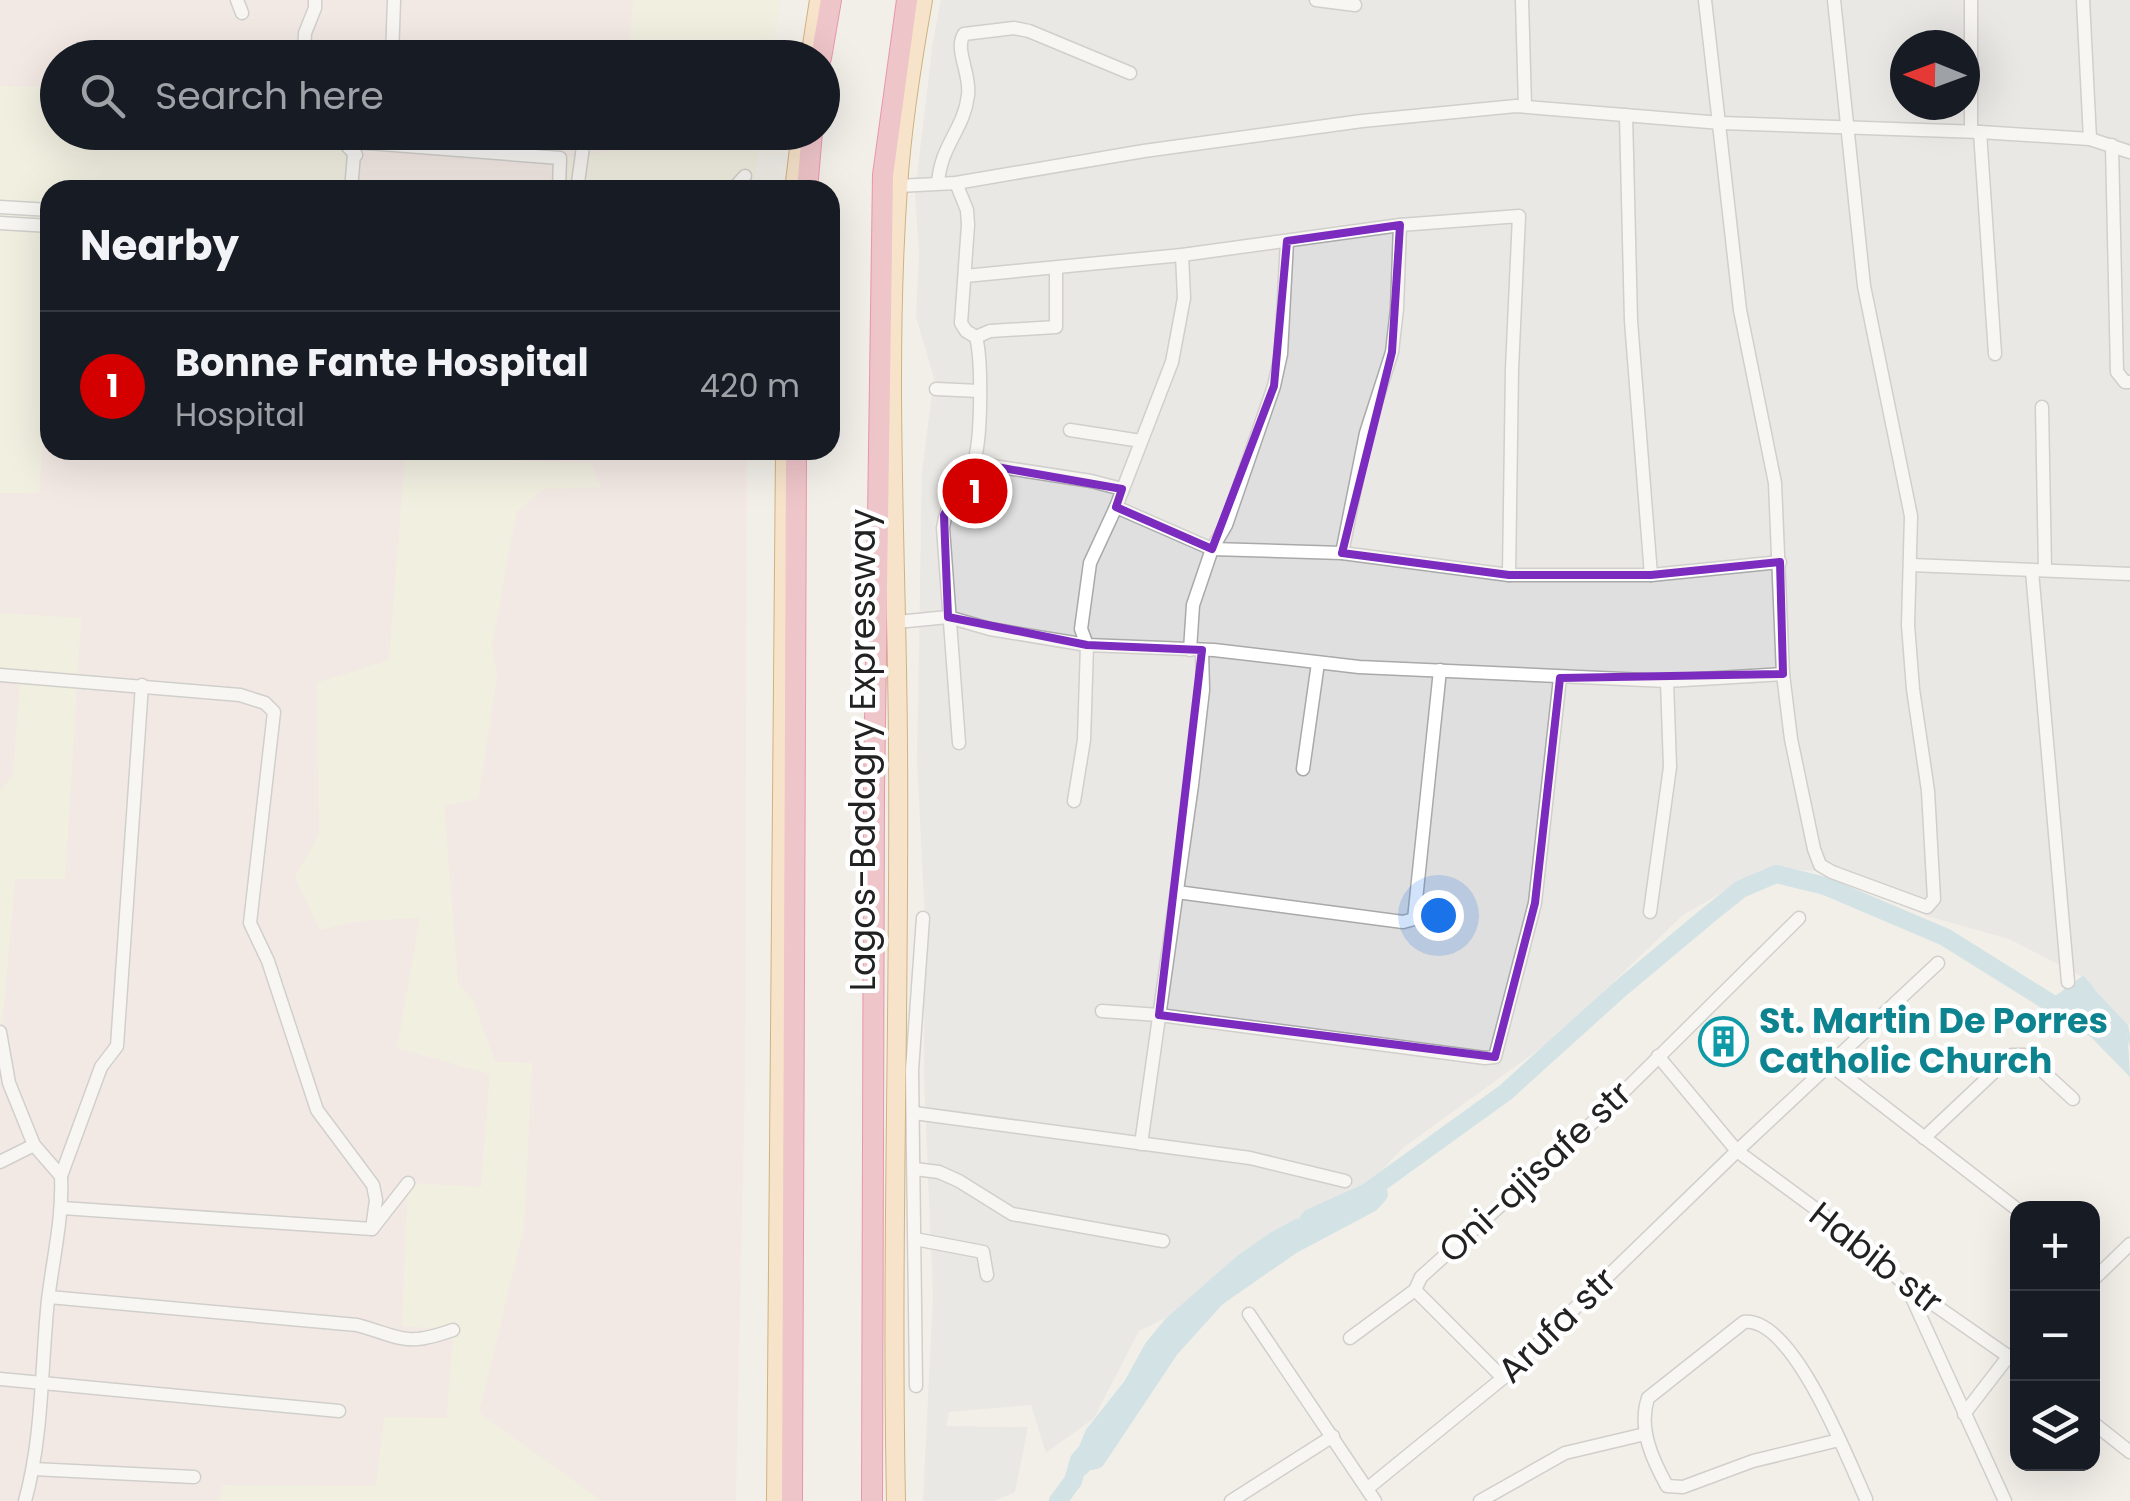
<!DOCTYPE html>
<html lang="en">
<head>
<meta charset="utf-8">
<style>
  :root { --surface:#171b24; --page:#20242c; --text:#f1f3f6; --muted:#9ea1a6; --line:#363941; --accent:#d40000 }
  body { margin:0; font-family:Poppins,sans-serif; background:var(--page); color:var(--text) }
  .controls { position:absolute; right:30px; bottom:30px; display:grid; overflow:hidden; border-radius:20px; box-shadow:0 10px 40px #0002 }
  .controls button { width:90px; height:90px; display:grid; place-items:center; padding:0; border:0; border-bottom:2px solid var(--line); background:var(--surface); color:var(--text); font:50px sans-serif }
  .compass { position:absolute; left:1890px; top:30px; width:90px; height:90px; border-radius:50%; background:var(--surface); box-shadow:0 10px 40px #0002; rotate:271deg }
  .you { position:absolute; left:1438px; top:915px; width:35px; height:35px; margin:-25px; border:8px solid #fff; border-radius:50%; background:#1a73e8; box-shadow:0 0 0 15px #1a73e833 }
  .badge { display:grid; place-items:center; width:65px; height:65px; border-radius:50%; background:var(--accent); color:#fff; font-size:32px; font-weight:700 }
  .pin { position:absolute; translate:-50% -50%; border:5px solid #fff; box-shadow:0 2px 10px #0006 }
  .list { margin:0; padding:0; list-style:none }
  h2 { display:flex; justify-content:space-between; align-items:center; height:130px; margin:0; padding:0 40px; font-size:42px }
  h2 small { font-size:32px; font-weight:400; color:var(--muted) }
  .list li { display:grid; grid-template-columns:65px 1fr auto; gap:30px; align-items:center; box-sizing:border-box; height:150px; padding:0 40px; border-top:2px solid var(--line) }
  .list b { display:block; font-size:38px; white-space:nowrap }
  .list p { margin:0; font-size:32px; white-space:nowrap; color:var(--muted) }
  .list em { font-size:32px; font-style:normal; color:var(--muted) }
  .icon { flex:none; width:55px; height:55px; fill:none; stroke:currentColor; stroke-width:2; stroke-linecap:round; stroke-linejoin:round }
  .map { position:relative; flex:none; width:2130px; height:1501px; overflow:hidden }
  .search { position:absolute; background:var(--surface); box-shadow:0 10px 40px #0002; left:40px; top:40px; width:800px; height:110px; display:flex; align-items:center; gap:25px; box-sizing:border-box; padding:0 35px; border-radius:55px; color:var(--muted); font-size:38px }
  .panel { position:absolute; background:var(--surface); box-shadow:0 10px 40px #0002; left:40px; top:180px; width:800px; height:280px; border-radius:30px }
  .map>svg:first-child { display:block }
  .residential { fill:#e0dfdf; fill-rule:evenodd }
  .military { fill:#f3e3dd }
  .farmland { fill:#eef0d5 }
  .water { fill:#aad3df }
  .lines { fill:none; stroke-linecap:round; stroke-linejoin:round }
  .stream { stroke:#aad3df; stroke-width:2.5 }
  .river { stroke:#aad3df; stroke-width:18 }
  .minor-casing { stroke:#a9a9a9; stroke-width:15 }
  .major-casing { stroke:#a06b00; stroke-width:20 }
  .highway-casing { stroke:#dc2a67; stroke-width:22 }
  .minor { stroke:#fff; stroke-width:12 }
  .major { stroke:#fcd6a4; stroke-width:18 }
  .highway { stroke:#e892a2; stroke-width:20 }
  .marked { fill:none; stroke:#7b2cbf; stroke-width:8; stroke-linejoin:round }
  .labels { text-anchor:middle; stroke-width:9; stroke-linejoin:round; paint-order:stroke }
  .street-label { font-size:35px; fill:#222; stroke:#fff }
  .culture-label { font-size:35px; font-weight:bold; fill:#0d838f; stroke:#fff; text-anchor:start }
</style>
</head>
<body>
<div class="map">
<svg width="2130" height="1501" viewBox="0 0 2130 1501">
  <rect width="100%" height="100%" fill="#f2efe9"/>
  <!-- residential -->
  <path class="residential" d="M941,0H2130V1024L2127,1026L2118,1018L2083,977L2009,939L1930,917L1817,871L1763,869L1683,915L1556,1037L1404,1147L1343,1210L1210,1296L1139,1331L1094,1418L1046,1453L1031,1405L949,1412L946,1426L1028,1427L1015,1492L994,1501H923L933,1296L924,1076L925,919L917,763L922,472L934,378L916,317L919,254L915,193L933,41ZM1905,45H1965V105H1905Z"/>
  <!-- military -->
  <path class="military" d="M0,0H780L772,57L58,58V132L761,133L753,190H50V450H747L745,1089L736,1501H0Z"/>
  <!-- farmland -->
  <g class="farmland">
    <path d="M633,0H780L772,57H629Z"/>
    <path d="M0,86L56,87L51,123L57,124L58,132H224L355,142L351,190H50V336L39,493H0Z"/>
    <path d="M624,133H761L753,190H559L560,158L623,150Z"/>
    <path d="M405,458L591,463L601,487L543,489L516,513L492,645L497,677L478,799L444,805L458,984L473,1000L495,1062L532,1063L524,1227L479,1413L602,1501H219L223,1485L376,1486L384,1417L447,1418L453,1330L402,1326L408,1183L481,1187L490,1074L397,1048L420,918L358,921L320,930L295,877L319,835L317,683L389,660Z"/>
    <path d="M0,613L81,618L65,879H15L0,1050V791L13,776L21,669L0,667Z"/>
  </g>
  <!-- water -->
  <path class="water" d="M2083,977L2127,1026L2130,1077L2092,1038L2043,1004Z"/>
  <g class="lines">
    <!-- stream -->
    <g class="stream">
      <path d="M2063,992L2083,977L2094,990"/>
      <path d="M2099,996L2127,1026L2130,1044"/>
    </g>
    <!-- river -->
    <g class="river">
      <path d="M1081,1467L1082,1463L1096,1460L1170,1349L1217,1297L1292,1245L1371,1203L1379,1194"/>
      <path d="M1058,1501L1073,1481L1079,1460L1087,1451L1094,1434L1132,1386L1153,1348L1172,1325L1244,1262L1274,1241L1298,1228L1303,1229L1310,1218L1366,1193L1506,1092L1620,989L1706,917L1741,889L1776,874L1825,886L1945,937L2049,1002"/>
    </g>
    <defs>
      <g id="minor">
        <path d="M237,0L242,13"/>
        <path d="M1316,0L1355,5"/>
        <path d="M1522,0L1525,106"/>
        <path d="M1705,0L1740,310L1775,483L1783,674L1791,739L1814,849L1820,865L1832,872L1927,907L1934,899L1928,791L1913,689L1908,625L1911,516L1864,286L1834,0"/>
        <path d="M2083,0L2090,139"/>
        <path d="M304,58L305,33L315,8V0"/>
        <path d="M392,58L394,0"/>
        <path d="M1626,115L1631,321L1651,575"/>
        <path d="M1971,131V0"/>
        <path d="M334,132L356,155"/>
        <path d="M1980,132L1995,354"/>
        <path d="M2112,145L2117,372L2125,382H2130"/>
        <path d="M938,183C941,144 964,130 968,95C971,74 954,49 964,34L1014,28L1029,31L1130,73"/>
        <path d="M956,183L967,210L968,225L961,323L966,331L976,337C982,360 982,443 973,464C963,489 947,498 943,528L959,743"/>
        <path d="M898,186L956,183L1144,151L1362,121L1516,106L1721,123L1980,132L2090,139L2130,152"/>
        <path d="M351,190L355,142L560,158L559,190"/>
        <path d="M577,190L585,132"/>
        <path d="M732,190L745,176"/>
        <path d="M0,207L50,210"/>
        <path d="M0,223L50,226"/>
        <path d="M965,276L1182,255L1400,225L1519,216L1512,369L1509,575"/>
        <path d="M976,337L990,331L1056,327V268"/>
        <path d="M936,389L979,391"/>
        <path d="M2042,407L2045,570"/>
        <path d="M1070,430L1141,441"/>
        <path d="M974,463L1091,481L1122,489"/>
        <path d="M1116,507L1212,549L1342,553L1509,575H1651L1780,562"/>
        <path d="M1342,553L1366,433L1392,352L1397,309L1400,225"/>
        <path d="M1911,565L2130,574"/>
        <path d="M2032,571L2068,982"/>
        <path d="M897,622L948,617L990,629L1087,645L1214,650L1359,667L1667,681L1783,674"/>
        <path d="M1190,650L1193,605L1212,549L1226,525L1274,386L1281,354L1287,241"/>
        <path d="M0,675L240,695L265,703L274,712L250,923L268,961L317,1110L373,1185L376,1200L372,1229"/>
        <path d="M1303,769L1318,663"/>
        <path d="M1074,801L1084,740L1087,645L1081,629L1090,563L1116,507L1172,362L1184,298L1182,255"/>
        <path d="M1177,892L1403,922L1414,919L1440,670"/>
        <path d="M1650,912L1670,767L1667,681"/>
        <path d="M1102,1011L1159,1015L1485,1058L1495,1057L1535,903L1560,678"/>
        <path d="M0,1032L9,1083L34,1145L61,1176C63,1218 53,1258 48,1300C41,1367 43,1436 25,1501"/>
        <path d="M1658,1056L1737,1151L1824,1215L1906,1285L2018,1363"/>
        <path d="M1828,1063L2018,1210"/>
        <path d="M914,1113L1250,1158L1345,1181"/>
        <path d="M1924,1138L2012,1055H2025L2073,1099"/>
        <path d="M1141,1144L1192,785L1203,690L1202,650"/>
        <path d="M0,1162L34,1145"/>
        <path d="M915,1169L939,1172L959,1181L1012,1214L1163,1241"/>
        <path d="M61,1176L101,1067L117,1046L142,685"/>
        <path d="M62,1208L372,1229L408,1183"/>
        <path d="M915,1239L983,1252L987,1275"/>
        <path d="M2092,1281L2130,1244"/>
        <path d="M1907,1287L2005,1501"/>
        <path d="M1415,1290L1503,1378"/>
        <path d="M49,1297L357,1325C404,1338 404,1347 453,1330"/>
        <path d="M1249,1314L1375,1501"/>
        <path d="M1350,1338L1415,1290L1421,1277L1593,1122L1799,918"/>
        <path d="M0,1379L339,1411"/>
        <path d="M916,1386L912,1070L923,918"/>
        <path d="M1964,1414L2008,1357"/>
        <path d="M2092,1422L2130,1452"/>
        <path d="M1839,1440L1753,1461L1683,1487L1667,1486C1652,1459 1638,1428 1648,1398L1744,1322C1793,1316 1848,1460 1866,1499"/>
        <path d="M33,1469L194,1477"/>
        <path d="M1368,1488L1503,1378L1737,1151L1938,963"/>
        <path d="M1231,1501L1333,1436"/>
        <path d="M1480,1501L1565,1453L1645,1434"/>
      </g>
      <g id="major">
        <path d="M810,58L819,0"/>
        <path d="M794,190L801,132"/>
        <path d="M776,1501L785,450"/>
        <path d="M896,1501C891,1249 900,998 898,746C897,560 885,373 898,187C902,124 912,62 923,0"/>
      </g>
      <g id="highway">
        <path d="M821,58L831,0"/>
        <path d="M807,190L812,132"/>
        <path d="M792,1501L796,450"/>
        <path d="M872,1501L874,792L883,175L907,0"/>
      </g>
    </defs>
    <!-- minor casing -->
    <use href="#minor" class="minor-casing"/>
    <!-- major casing -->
    <use href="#major" class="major-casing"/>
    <!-- highway casing -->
    <use href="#highway" class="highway-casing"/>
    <!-- minor -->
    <use href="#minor" class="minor"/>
    <!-- major -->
    <use href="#major" class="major"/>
    <!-- highway -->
    <use href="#highway" class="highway"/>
  </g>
  <!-- marked area -->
  <path d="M0 0H2130V1501H0ZM1400,225L1392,352L1342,553L1509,575H1651L1780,562L1783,674L1560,678L1535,903L1495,1057L1159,1015L1202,650L1087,645L948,617L944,515L974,463L1122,489L1116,507L1212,549L1274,386L1287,241Z" fill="#f2efe9" fill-opacity=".55" fill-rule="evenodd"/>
  <path class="marked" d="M1400,225L1392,352L1342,553L1509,575H1651L1780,562L1783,674L1560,678L1535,903L1495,1057L1159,1015L1202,650L1087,645L948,617L944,515L974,463L1122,489L1116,507L1212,549L1274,386L1287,241Z"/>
  <!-- icons -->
  <defs>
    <symbol id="building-ring" viewBox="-11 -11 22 22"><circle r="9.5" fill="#fff" stroke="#0f9aa8" stroke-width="1.5"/><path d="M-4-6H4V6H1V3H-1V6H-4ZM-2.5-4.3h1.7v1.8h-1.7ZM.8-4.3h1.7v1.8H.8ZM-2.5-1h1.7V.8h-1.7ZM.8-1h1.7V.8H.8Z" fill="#0f9aa8"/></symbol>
  </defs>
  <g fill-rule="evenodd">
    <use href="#building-ring" x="1696" y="1014" width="55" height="55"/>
  </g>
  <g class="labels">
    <!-- street labels -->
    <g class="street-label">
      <text transform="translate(863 750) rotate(-90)" y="12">Lagos-Badagry Expressway</text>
      <text transform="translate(1535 1172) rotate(-43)" y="12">Oni-ajisafe str</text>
      <text transform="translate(1876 1258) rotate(38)" y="12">Habib str</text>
      <text transform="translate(1557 1325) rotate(-44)" y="12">Arufa str</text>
    </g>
    <!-- culture labels -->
    <g class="culture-label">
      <text x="1759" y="1033">St. Martin De Porres<tspan x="1759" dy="40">Catholic Church</tspan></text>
    </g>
  </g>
</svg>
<div class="controls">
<button>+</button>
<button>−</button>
<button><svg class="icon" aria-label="layers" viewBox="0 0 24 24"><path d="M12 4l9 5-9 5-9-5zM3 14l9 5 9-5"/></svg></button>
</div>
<svg class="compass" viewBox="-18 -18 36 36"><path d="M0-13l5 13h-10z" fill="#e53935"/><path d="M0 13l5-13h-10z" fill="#9ea1a6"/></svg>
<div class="you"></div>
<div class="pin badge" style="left:975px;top:491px">1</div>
<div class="search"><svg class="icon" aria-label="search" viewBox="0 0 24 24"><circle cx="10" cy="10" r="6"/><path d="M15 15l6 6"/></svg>Search here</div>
<section class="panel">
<h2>Nearby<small></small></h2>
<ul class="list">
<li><span class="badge">1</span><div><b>Bonne Fante Hospital</b><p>Hospital</p></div><em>420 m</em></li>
</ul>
</section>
</div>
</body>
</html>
